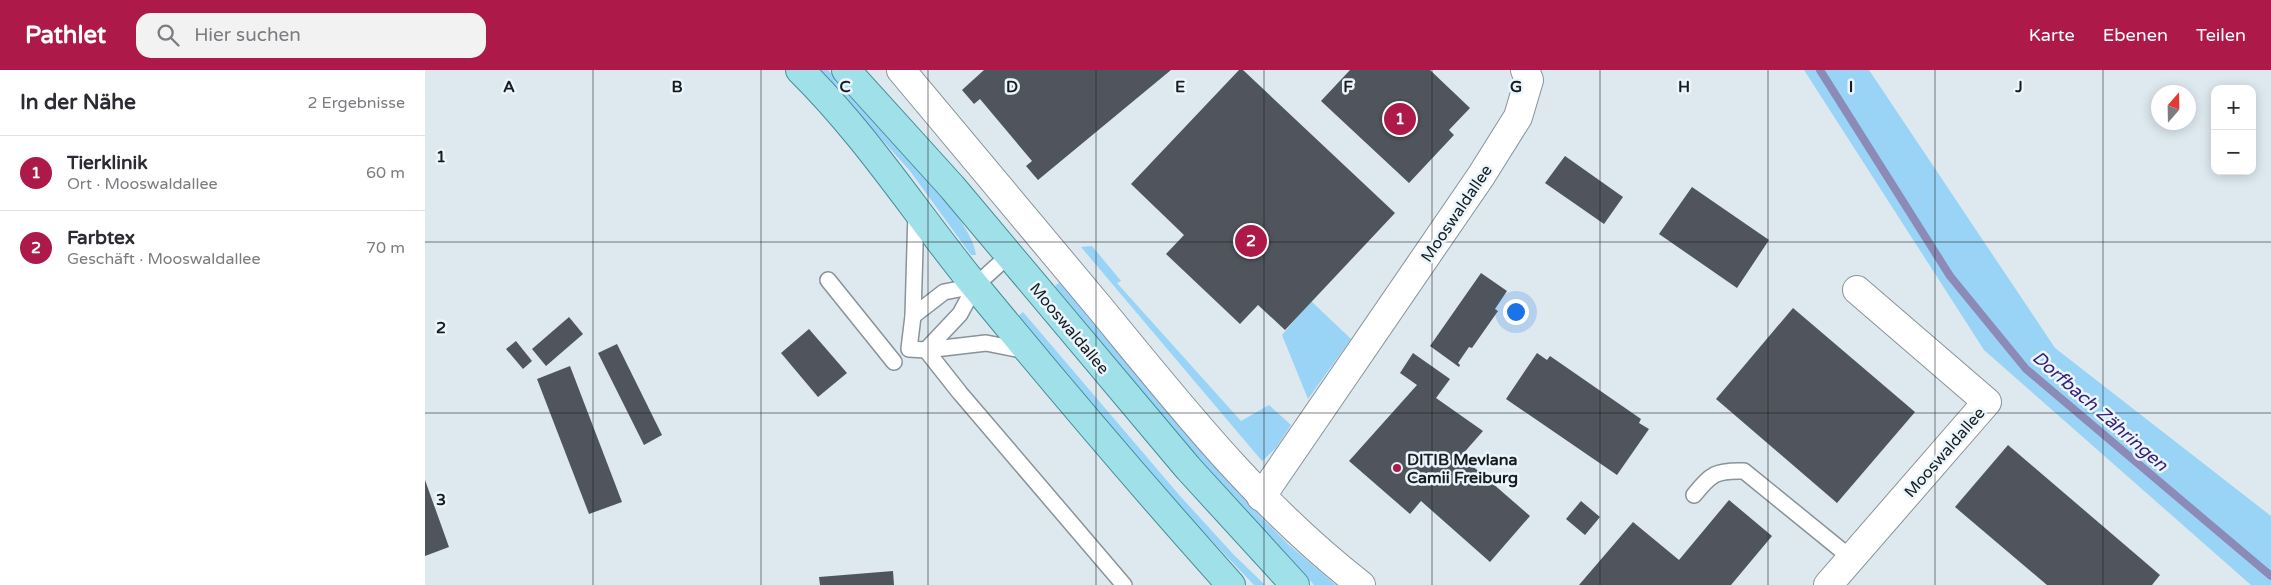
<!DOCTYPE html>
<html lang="de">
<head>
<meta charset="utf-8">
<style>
  :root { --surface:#fff; --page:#f2f2f3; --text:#2b2b33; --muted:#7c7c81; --line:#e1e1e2; --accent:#ad1a4a }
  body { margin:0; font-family:"Varela Round",sans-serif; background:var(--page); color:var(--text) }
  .controls { position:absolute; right:15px; top:15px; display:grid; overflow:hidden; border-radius:10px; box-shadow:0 2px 12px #0003 }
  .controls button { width:45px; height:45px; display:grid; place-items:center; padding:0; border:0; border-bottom:1px solid var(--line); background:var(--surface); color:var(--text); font:25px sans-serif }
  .compass { position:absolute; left:1726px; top:15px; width:45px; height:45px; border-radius:50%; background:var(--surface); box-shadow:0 2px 12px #0003; rotate:20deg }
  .you { position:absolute; left:1090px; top:241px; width:18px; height:18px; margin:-12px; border:4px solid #fff; border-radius:50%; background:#1a73e8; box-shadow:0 0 0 8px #1a73e833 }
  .badge { display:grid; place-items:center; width:32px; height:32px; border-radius:50%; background:var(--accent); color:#fff; font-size:16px; font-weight:700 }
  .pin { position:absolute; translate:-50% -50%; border:2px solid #fff; box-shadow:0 1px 5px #0006 }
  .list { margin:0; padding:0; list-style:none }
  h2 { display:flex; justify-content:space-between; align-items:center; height:65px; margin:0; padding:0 20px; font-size:21px }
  h2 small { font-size:16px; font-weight:400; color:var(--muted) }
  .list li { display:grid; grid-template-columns:32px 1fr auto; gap:15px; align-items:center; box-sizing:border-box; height:75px; padding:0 20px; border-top:1px solid var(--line) }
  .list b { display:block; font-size:19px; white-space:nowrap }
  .list p { margin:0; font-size:16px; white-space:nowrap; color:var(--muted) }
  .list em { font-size:16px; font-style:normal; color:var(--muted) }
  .icon { flex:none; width:28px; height:28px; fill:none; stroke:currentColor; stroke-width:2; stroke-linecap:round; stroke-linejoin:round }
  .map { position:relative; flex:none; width:1846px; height:515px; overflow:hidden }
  header { display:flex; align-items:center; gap:30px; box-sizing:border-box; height:70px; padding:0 25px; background:var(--accent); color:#fff }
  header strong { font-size:24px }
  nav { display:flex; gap:28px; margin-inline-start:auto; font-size:18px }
  .search { width:350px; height:45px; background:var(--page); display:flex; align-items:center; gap:12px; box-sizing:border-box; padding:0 18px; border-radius:15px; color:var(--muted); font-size:19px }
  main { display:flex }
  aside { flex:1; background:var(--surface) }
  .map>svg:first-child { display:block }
  .green { fill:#99d4f6 }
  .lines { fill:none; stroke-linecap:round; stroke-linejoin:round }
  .stream { stroke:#8c8ab7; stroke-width:8 }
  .building { fill:#50555d }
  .service-casing { stroke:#899399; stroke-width:18 }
  .minor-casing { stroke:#899399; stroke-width:30 }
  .primary-casing { stroke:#478e98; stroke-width:30 }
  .service { stroke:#fff; stroke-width:15 }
  .minor { stroke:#fff; stroke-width:28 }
  .primary { stroke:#a0e0e9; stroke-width:28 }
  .grid { fill:none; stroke:#181c1e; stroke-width:1; stroke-opacity:0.55 }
  .poi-dot { fill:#ad1a4a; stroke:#eaf5fc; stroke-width:2 }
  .labels { text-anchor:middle; stroke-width:5; stroke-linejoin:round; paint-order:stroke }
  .street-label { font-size:16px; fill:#181c1e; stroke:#eaf5fc }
  .poi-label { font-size:16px; font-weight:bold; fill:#181c1e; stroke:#eaf5fc; text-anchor:start }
  .water-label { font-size:18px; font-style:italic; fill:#372078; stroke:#eaf5fc }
  .grid-label { font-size:16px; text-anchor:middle; font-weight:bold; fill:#181c1e; stroke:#eaf5fc; stroke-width:5; stroke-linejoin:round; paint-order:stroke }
</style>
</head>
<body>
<header>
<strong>Pathlet</strong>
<div class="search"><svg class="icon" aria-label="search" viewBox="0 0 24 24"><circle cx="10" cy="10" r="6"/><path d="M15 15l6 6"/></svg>Hier suchen</div>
<nav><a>Karte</a><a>Ebenen</a><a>Teilen</a></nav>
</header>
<main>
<aside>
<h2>In der Nähe<small>2 Ergebnisse</small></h2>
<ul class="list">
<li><span class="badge">1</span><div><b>Tierklinik</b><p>Ort · Mooswaldallee</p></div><em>60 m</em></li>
<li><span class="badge">2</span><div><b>Farbtex</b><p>Geschäft · Mooswaldallee</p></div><em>70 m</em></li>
</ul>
</aside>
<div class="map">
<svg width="1846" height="515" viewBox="0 0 1846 515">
  <rect width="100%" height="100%" fill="#dde8ef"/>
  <!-- green -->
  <g class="green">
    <path d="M395,0H403C434,30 549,147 551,185H546L485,101Z"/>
    <path d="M1379,0H1444L1630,278L1846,446V515H1826L1559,280Z"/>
    <path d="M667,176L696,211L692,213L816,351L844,335L866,355L851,378L837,391L656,177Z"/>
    <path d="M636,211L836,447L864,475L911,515H889L776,391L630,216Z"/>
    <path d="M886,231L926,269L883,329L857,265Z"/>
    <path d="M598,242L755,426L809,485L840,515H829L749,431L592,247Z"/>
  </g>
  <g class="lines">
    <!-- stream -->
    <path class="stream" d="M1395,0L1525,206L1601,299L1846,506"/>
  </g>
  <!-- building -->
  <g class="building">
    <path d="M559,0H746L613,110L601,96L607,91L555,29L549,34L537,20Z"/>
    <path d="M814,0H818L970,143L860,260L833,235L815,254L741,184L759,165L706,114Z"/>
    <path d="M925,0H1005L1045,38L1024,60L1029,65L984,113L896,31Z"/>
    <path d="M1140,86L1198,127L1179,154L1120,113Z"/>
    <path d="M1267,117L1344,170L1312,218L1234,164Z"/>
    <path d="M1056,203L1082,221L1070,239L1073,241L1047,278L1044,277L1033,293L1035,295L1034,297L1005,276Z"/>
    <path d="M1368,238L1490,342L1412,433L1291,329Z"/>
    <path d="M144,247L158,264L121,296L107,279Z"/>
    <path d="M384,259L422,303L393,327L356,283Z"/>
    <path d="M91,271L107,291L98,299L81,279Z"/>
    <path d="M192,274L237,365L219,375L173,283Z"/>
    <path d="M988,283L1025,309L1011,328L1058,361L1036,386L1105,446L1065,492L996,431L985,444L924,391L992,315L975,303Z"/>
    <path d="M1112,283L1122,290L1125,286L1216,349L1214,353L1224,359L1192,405L1081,329Z"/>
    <path d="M145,296L197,432L164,444L112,309Z"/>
    <path d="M1583,375L1735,505L1727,515H1622L1530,437Z"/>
    <path d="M0,410L24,477L0,486Z"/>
    <path d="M1304,430L1347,466L1306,515H1154L1208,452L1254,490Z"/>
    <path d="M1156,431L1175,447L1160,465L1141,449Z"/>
    <path d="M468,501L469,515H395L394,507Z"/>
  </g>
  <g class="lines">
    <defs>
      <g id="service">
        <path d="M403,210L469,292"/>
        <path d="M550,216L519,222L488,246L484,279L501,280L561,273L602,281"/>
        <path d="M488,246L491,142"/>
        <path d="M501,280L535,323L699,515"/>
        <path d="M501,280L535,244L550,216L584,185"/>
        <path d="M1269,425C1286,404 1291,400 1319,401L1426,488"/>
      </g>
      <g id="minor">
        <path d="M476,0C542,79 609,158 675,238C757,338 833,435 936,515"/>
        <path d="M836,427L1056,106L1093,47L1104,10L1100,0"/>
        <path d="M1403,515L1562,332L1432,220"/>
      </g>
      <g id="primary">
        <path d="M375,0C442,66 492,145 551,217C634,318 719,418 806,515"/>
        <path d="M421,0L527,117L763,398L870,515"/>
      </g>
    </defs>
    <!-- service casing -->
    <use href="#service" class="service-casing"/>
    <!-- minor casing -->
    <use href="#minor" class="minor-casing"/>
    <!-- primary casing -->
    <use href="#primary" class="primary-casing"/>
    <!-- service -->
    <use href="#service" class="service"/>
    <!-- minor -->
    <use href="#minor" class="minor"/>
    <!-- primary -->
    <use href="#primary" class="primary"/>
  </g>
  <!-- grid -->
  <path class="grid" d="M168,0V515M336,0V515M503,0V515M671,0V515M839,0V515M1007,0V515M1175,0V515M1343,0V515M1510,0V515M1678,0V515M0,172H1846M0,343H1846"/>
  <!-- markers -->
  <circle class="poi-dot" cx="972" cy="398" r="5"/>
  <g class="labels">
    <!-- street labels -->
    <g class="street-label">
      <text transform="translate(1031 143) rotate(-56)" y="6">Mooswaldallee</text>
      <text transform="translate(645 258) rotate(50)" y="6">Mooswaldallee</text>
      <text transform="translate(1519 382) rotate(-49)" y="6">Mooswaldallee</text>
    </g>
    <!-- poi labels -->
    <g class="poi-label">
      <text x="982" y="395">DITIB Mevlana<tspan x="982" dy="18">Camii Freiburg</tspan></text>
    </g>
    <!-- water labels -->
    <g class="water-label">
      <text transform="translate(1675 341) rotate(41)" y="6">Dorfbach Zähringen</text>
    </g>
  </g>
  <g class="grid-label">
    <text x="84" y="22">A</text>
    <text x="252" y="22">B</text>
    <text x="420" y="22">C</text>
    <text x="587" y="22">D</text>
    <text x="755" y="22">E</text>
    <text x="923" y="22">F</text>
    <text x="1091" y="22">G</text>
    <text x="1259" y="22">H</text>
    <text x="1426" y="22">I</text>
    <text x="1594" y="22">J</text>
    <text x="16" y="92">1</text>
    <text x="16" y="263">2</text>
    <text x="16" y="435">3</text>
  </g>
</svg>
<div class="controls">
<button>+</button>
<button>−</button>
</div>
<svg class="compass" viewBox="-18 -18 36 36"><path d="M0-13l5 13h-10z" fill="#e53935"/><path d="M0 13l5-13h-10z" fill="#7c7c81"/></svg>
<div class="you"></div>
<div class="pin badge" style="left:975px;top:49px">1</div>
<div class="pin badge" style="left:826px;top:171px">2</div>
</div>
</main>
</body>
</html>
